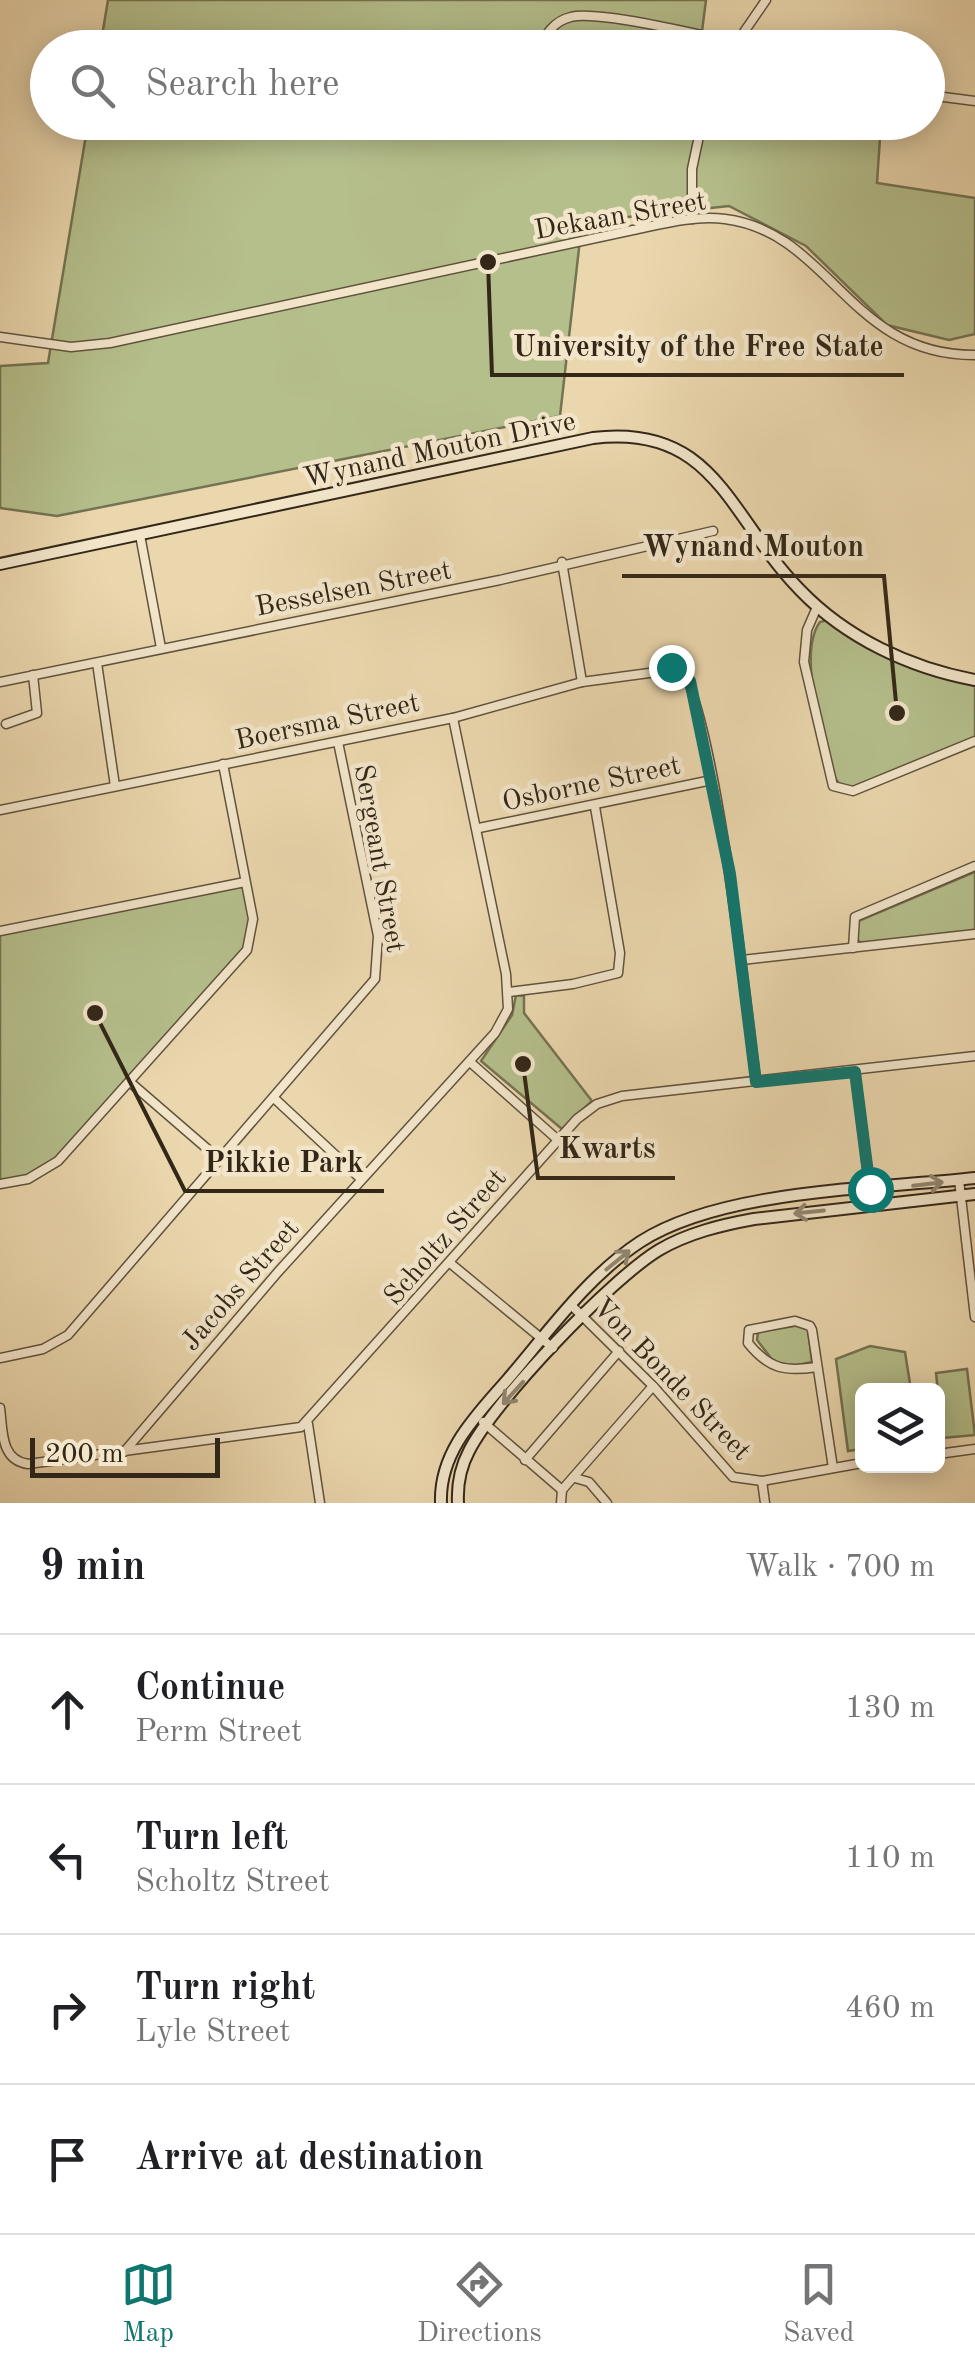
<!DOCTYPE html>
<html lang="en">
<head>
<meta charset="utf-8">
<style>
  :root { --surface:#fff; --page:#f6f6f6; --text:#202124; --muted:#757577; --line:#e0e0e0; --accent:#0f766e }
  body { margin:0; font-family:"Old Standard TT",serif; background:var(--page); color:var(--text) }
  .controls { position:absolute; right:30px; bottom:30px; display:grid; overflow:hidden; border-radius:15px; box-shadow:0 5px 25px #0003 }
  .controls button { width:90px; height:90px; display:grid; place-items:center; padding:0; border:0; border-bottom:2px solid var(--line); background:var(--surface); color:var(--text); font:50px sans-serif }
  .scale { position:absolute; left:30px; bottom:25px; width:190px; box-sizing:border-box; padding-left:10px; border:5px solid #332718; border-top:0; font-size:28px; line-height:35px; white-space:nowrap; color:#332718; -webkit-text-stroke:8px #f2e5ca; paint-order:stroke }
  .stop { position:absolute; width:30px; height:30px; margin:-22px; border:8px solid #0f766e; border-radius:50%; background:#fff }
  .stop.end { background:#0f766e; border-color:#fff; box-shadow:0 2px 10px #0008 }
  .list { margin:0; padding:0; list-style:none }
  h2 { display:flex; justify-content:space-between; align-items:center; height:130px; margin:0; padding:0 40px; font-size:42px }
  h2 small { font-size:32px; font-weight:400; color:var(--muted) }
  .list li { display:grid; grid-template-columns:65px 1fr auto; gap:30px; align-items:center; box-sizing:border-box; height:150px; padding:0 40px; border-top:2px solid var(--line) }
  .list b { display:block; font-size:38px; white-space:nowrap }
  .list p { margin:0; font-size:32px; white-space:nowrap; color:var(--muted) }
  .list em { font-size:32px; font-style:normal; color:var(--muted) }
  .icon { flex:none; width:55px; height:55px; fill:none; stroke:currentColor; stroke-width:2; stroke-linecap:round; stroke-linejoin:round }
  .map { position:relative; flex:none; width:975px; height:1503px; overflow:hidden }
  .search { position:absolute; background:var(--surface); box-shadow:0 5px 25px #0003; left:30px; right:30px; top:30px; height:110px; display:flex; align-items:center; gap:25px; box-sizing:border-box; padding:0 35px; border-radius:55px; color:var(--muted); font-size:38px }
  .sheet { height:730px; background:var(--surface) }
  nav { display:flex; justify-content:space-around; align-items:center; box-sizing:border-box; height:140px; border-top:2px solid var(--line); background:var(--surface); font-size:28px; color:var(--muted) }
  nav a { display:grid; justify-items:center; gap:5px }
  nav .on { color:var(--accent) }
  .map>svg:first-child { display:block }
  .green { fill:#b5bf8c; stroke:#747352; stroke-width:2.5 }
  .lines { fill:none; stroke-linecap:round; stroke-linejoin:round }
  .street-casing { stroke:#61533e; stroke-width:11 }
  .secondary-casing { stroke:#332718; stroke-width:14 }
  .street { stroke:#f2e5ca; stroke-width:8 }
  .secondary { stroke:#f2e5ca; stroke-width:10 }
  .oneway { stroke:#928671 }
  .route { stroke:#0f766e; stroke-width:12 }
  .labels { text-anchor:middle; stroke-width:9; stroke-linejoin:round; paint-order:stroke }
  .street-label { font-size:28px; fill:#332718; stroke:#f2e5ca }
  .leader { fill:none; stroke:#332718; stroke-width:4 }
  .callout-dot { fill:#332718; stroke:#f2e5ca; stroke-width:4 }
  .callout-label { font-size:30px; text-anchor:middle; font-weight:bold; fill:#332718; stroke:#f2e5ca; stroke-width:9; stroke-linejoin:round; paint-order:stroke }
</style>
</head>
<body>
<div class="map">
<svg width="975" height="1503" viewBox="0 0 975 1503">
  <rect width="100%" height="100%" fill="#ebd7ae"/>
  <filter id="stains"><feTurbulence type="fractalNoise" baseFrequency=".002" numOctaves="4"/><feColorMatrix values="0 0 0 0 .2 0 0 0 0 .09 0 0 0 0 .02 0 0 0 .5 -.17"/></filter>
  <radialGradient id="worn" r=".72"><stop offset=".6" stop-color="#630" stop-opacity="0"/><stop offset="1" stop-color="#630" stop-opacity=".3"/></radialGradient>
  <!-- green -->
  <g class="green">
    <path d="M108,0H706L700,47L100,48Z"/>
    <path d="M88,123H881L877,183L975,198V334L949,340L887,325L806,246L729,206L582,222L560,416L57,516L0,508V366L48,363Z"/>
    <path d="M828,620C875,649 919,676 975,684V742L860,790L840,785L830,771C823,734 797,653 820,622Z"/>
    <path d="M975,872V933L869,946L858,941L856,922Z"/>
    <path d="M245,883L254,917L249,947L58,1161L30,1178L0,1183V934Z"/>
    <path d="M516,995L524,996V1013L592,1101L562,1129L481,1061L512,1015Z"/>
    <path d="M800,1325L808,1329L812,1362L788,1367L774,1362L757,1340L758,1332Z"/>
    <path d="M870,1346L905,1352L911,1390H862V1449L848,1451L836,1359Z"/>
    <path d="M967,1369L975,1435L943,1438L936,1373Z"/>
  </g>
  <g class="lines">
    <defs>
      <g id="street">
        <path d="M538,48C547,33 554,21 571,17C598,10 720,38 750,48"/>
        <path d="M733,48L766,0"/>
        <path d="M928,95L975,101"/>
        <path d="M692,219V169L702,122"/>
        <path d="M0,337L71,347L110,343L633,230C662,224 694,215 725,219C830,232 849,356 975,355"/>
        <path d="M140,535L161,648"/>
        <path d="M562,562L582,682"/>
        <path d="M817,607L807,630L804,662L833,786L853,791L975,741"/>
        <path d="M97,663L115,786"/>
        <path d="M0,682L500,580L713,531"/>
        <path d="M6,724L37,713L33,675"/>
        <path d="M0,810L453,718L582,682L679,669C712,692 749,1024 756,1082"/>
        <path d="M479,828L712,780"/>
        <path d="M0,931L245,882"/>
        <path d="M853,948L855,917L975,866"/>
        <path d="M742,960L975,934"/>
        <path d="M509,992L573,984L618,973L620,953L595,807"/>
        <path d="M470,1062L558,1140"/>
        <path d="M855,1072L872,1206"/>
        <path d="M131,1083L219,1159"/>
        <path d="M274,1098L361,1179"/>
        <path d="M959,1180L975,1317"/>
        <path d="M0,1184L28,1179L58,1161L247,950L253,919L223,764"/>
        <path d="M450,1263L553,1348"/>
        <path d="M571,1305L653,1386L733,1477L762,1481L862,1463"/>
        <path d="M0,1358L43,1349L68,1335L375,979L378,936L338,742"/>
        <path d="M817,1367C785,1372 769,1369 748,1343L749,1330L795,1321L810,1326L812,1330L833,1468"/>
        <path d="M0,1408C3,1430 0,1460 28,1464L301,1427L577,1119L597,1104L622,1096L975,1056"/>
        <path d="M483,1422L562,1490"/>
        <path d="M308,1424L320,1503"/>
        <path d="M124,1452L278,1272L495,1033L508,1009L506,974L453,718"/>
        <path d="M938,1454L975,1449"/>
        <path d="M525,1460L619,1351"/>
        <path d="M575,1478L589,1482L607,1503"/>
        <path d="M762,1481L765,1503"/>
        <path d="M561,1503L562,1490L653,1386"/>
      </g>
      <g id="secondary">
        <path d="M0,564L593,438C716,423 729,518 800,590C846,638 910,668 975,680"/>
        <path d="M441,1503C439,1451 477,1415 508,1379C549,1331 587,1277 640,1242C722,1189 877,1189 975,1178"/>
        <path d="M458,1503C457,1484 460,1468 469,1451C494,1401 611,1279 659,1250C688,1233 721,1225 754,1219L975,1194"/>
      </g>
    </defs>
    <!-- street casing -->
    <use href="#street" class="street-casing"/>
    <!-- secondary casing -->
    <use href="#secondary" class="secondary-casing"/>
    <!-- street -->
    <use href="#street" class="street"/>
    <!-- secondary -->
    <use href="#secondary" class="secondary"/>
  </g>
  <!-- one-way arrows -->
  <defs><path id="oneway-shaft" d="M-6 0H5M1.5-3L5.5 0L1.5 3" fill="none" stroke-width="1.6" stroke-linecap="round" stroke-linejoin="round" transform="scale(2.5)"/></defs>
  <g class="oneway">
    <use href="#oneway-shaft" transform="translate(928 1184) rotate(-7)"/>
    <use href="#oneway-shaft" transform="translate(809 1212) rotate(174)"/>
    <use href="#oneway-shaft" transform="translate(618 1260) rotate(-39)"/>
    <use href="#oneway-shaft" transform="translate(513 1393) rotate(132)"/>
  </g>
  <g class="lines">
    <!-- route -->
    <path class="route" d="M671,667L690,681L730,874L756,1082L855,1072L870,1189"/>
  </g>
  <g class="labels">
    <!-- street labels -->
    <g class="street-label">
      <text transform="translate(620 214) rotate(-10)" y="10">Dekaan Street</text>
      <text transform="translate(439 448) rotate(-12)" y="10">Wynand Mouton Drive</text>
      <text transform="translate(353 587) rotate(-11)" y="10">Besselsen Street</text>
      <text transform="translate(327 720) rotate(-12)" y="10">Boersma Street</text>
      <text transform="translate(591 782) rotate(-12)" y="10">Osborne Street</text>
      <text transform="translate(381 858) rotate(80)" y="10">Sergeant Street</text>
      <text transform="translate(444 1236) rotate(-49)" y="10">Scholtz Street</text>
      <text transform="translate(239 1284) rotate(-49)" y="10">Jacobs Street</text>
      <text transform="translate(673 1378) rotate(46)" y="10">Von Bonde Street</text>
    </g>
  </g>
  <!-- callouts -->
  <path class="leader" d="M488 262L492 375H904M897 713L884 576H622M523 1064L538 1178H675M95 1013L185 1191H384"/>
  <g class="callout-dot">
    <circle cx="488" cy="262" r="10"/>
    <circle cx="897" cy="713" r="10"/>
    <circle cx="523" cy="1064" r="10"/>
    <circle cx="95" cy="1013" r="10"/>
  </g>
  <g class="callout-label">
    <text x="698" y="356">University of the Free State</text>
    <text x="753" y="556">Wynand Mouton</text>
    <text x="607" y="1158">Kwarts</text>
    <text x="284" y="1172">Pikkie Park</text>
  </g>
  <rect width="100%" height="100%" filter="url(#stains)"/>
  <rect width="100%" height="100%" fill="url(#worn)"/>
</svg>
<div class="controls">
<button><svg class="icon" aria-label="layers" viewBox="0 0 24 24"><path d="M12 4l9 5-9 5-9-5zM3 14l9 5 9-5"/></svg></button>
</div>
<div class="scale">200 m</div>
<div class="stop" style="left:870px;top:1189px"></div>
<div class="stop end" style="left:671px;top:667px"></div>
<div class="search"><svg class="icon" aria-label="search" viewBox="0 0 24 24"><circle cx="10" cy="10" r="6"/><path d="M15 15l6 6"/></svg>Search here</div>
</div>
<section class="sheet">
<h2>9 min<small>Walk · 700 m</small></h2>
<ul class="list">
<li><svg class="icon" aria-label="ahead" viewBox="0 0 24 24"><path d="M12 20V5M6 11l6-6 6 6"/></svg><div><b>Continue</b><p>Perm Street</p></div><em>130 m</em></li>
<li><svg class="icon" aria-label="left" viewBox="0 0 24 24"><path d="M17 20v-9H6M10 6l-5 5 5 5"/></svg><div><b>Turn left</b><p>Scholtz Street</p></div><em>110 m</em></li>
<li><svg class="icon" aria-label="right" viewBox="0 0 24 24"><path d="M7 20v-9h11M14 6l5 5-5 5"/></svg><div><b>Turn right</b><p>Lyle Street</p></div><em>460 m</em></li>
<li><svg class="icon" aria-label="arrive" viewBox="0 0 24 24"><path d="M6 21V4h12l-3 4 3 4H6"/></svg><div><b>Arrive at destination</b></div></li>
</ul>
</section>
<nav>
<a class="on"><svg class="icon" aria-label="map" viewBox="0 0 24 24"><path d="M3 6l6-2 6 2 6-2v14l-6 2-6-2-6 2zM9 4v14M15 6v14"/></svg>Map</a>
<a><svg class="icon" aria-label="directions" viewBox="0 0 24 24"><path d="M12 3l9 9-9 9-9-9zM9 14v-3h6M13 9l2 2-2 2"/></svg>Directions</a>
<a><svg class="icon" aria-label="saved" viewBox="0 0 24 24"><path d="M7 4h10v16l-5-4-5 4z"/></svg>Saved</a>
</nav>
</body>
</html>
